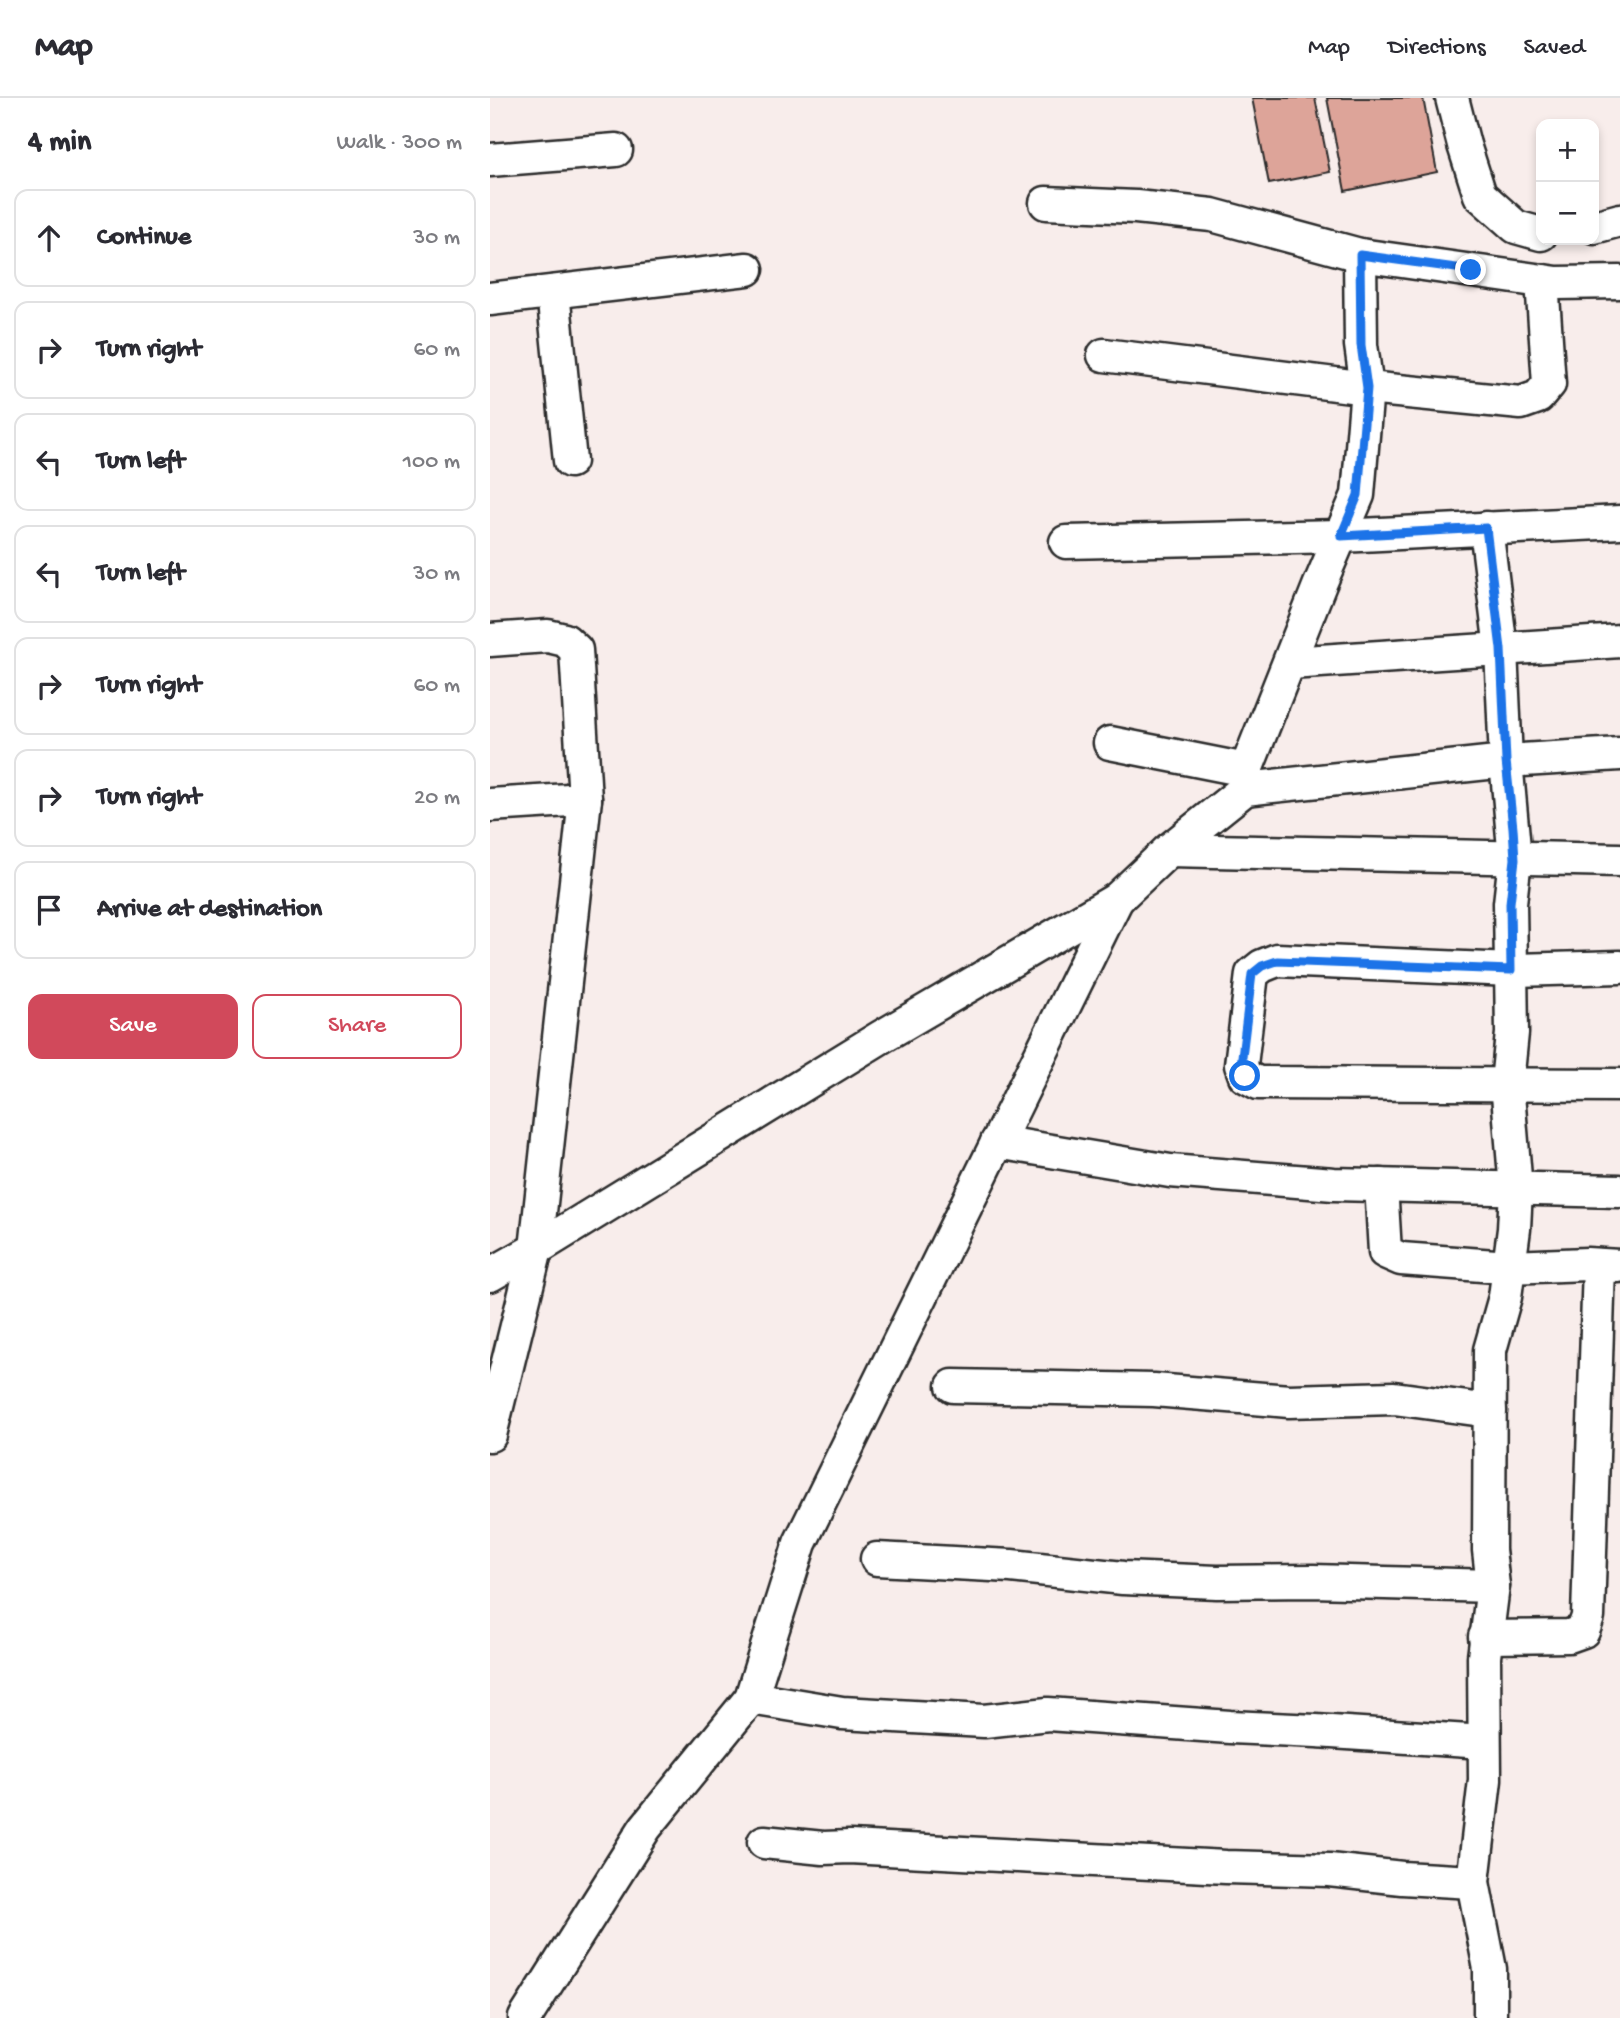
<!DOCTYPE html>
<html lang="en">
<head>
<meta charset="utf-8">
<style>
  :root { --surface:#fff; --page:#f2f2f3; --text:#2b2b33; --muted:#7c7c81; --line:#e1e1e2; --accent:#d1495b }
  body { margin:0; font-family:"Gochi Hand",sans-serif; background:var(--page); color:var(--text) }
  .controls { position:absolute; right:21px; top:21px; display:grid; overflow:hidden; border-radius:14px; box-shadow:0 4px 10px #0003 }
  .controls button { width:63px; height:63px; display:grid; place-items:center; padding:0; border:0; border-bottom:2px solid var(--line); background:var(--surface); color:var(--text); font:35px sans-serif }
  .stop { position:absolute; width:21px; height:21px; margin:-16px; border:5px solid #1a73e8; border-radius:50%; background:#fff }
  .stop.end { background:#1a73e8; border-color:#fff; box-shadow:0 2px 7px #0008 }
  .list { margin:0; padding:0; list-style:none }
  h2 { display:flex; justify-content:space-between; align-items:center; height:91px; margin:0; padding:0 28px; font-size:30px }
  h2 small { font-size:23px; font-weight:400; color:var(--muted) }
  .list li { display:grid; grid-template-columns:46px 1fr auto; gap:21px; align-items:center; box-sizing:border-box; height:98px; margin:0 14px 14px; padding:0 14px; border:2px solid var(--line); border-radius:14px }
  .list b { display:block; font-size:26px; white-space:nowrap }
  .list em { font-size:23px; font-style:normal; color:var(--muted) }
  .actions { display:flex; gap:14px; padding:21px 28px }
  .actions a { flex:1; padding:16px 0; border:2px solid var(--accent); border-radius:14px; text-align:center; font-size:24px; color:var(--accent) }
  .actions .main { background:var(--accent); color:#fff }
  .icon { flex:none; width:38px; height:38px; fill:none; stroke:currentColor; stroke-width:2; stroke-linecap:round; stroke-linejoin:round }
  .map { position:relative; flex:none; width:1130px; height:1920px; overflow:hidden }
  header { display:flex; align-items:center; gap:42px; box-sizing:border-box; height:98px; padding:0 35px; background:var(--surface); border-bottom:2px solid var(--line) }
  header strong { font-size:33px }
  nav { display:flex; gap:38px; margin-inline-start:auto; font-size:24px }
  main { display:flex }
  aside { flex:1; background:var(--surface) }
  .map>svg:first-child { display:block }
  .building { fill:#dda499; stroke:#2b2b2b; stroke-width:2 }
  .lines { fill:none; stroke-linecap:round; stroke-linejoin:round }
  .minor-casing { stroke:#2b2b2b; stroke-width:37 }
  .minor { stroke:#fff; stroke-width:32 }
  .route { stroke:#1a73e8; stroke-width:9 }
</style>
</head>
<body>
<header>
<strong>Map</strong>
<nav><a>Map</a><a>Directions</a><a>Saved</a></nav>
</header>
<main>
<aside>
<h2>4 min<small>Walk · 300 m</small></h2>
<ul class="list">
<li><svg class="icon" aria-label="ahead" viewBox="0 0 24 24"><path d="M12 20V5M6 11l6-6 6 6"/></svg><div><b>Continue</b></div><em>30 m</em></li>
<li><svg class="icon" aria-label="right" viewBox="0 0 24 24"><path d="M7 20v-9h11M14 6l5 5-5 5"/></svg><div><b>Turn right</b></div><em>60 m</em></li>
<li><svg class="icon" aria-label="left" viewBox="0 0 24 24"><path d="M17 20v-9H6M10 6l-5 5 5 5"/></svg><div><b>Turn left</b></div><em>100 m</em></li>
<li><svg class="icon" aria-label="left" viewBox="0 0 24 24"><path d="M17 20v-9H6M10 6l-5 5 5 5"/></svg><div><b>Turn left</b></div><em>30 m</em></li>
<li><svg class="icon" aria-label="right" viewBox="0 0 24 24"><path d="M7 20v-9h11M14 6l5 5-5 5"/></svg><div><b>Turn right</b></div><em>60 m</em></li>
<li><svg class="icon" aria-label="right" viewBox="0 0 24 24"><path d="M7 20v-9h11M14 6l5 5-5 5"/></svg><div><b>Turn right</b></div><em>20 m</em></li>
<li><svg class="icon" aria-label="arrive" viewBox="0 0 24 24"><path d="M6 21V4h12l-3 4 3 4H6"/></svg><div><b>Arrive at destination</b></div></li>
</ul>
<div class="actions"><a class="main">Save</a><a>Share</a></div>
</aside>
<div class="map">
<svg width="1130" height="1920" viewBox="0 0 1130 1920">
  <rect width="100%" height="100%" fill="#f8edeb"/>
  <filter id="ink" filterUnits="userSpaceOnUse"><feTurbulence type="fractalNoise" baseFrequency=".0143" numOctaves="2"/><feDisplacementMap in="SourceGraphic" scale="14" xChannelSelector="R" yChannelSelector="G"/><feConvolveMatrix kernelMatrix="1 2 1 2 8 2 1 2 1" color-interpolation-filters="sRGB"/></filter>
  <g filter="url(#ink)">
    <!-- building -->
    <g class="building">
      <path d="M762,0H825L840,74L779,86Z"/>
      <path d="M837,0H933L947,74L855,93Z"/>
    </g>
    <g class="lines">
      <defs>
        <g id="minor">
          <path d="M962,0L974,47L990,97L1026,129L1051,136"/>
          <path d="M0,62L126,52"/>
          <path d="M556,105L646,109L722,117L870,157"/>
          <path d="M1104,129L1130,122"/>
          <path d="M63,194L80,363"/>
          <path d="M0,201L257,171"/>
          <path d="M614,257L877,290L1031,305L1048,299L1059,286L1052,183"/>
          <path d="M996,430L1011,551L1016,663L1025,761L1020,805L1022,935L1017,985L1026,1091L1024,1131L1015,1199L1000,1252L999,1452L1003,1488L994,1559L995,1682L983,1784L1000,1871V1920"/>
          <path d="M576,444L851,438L1130,424"/>
          <path d="M0,542L58,538L75,542L86,552L95,701"/>
          <path d="M800,565L1130,543"/>
          <path d="M620,645L756,672"/>
          <path d="M755,691L756,672L830,486L868,397L877,290L871,247L870,157L1067,185L1130,184"/>
          <path d="M0,707L95,701L46,1151L0,1337"/>
          <path d="M679,752L1130,762"/>
          <path d="M1130,869L1022,872L787,862L772,868L762,876L751,967L755,978L768,985L1130,987"/>
          <path d="M507,1044L680,1073L844,1086L1130,1093"/>
          <path d="M891,1087L895,1154L911,1161L1019,1169L1097,1166L1129,1168"/>
          <path d="M0,1177L46,1151L391,939L627,801L679,752L755,691L1016,663L1130,656"/>
          <path d="M463,1288L664,1292L799,1303L904,1300L1000,1313"/>
          <path d="M387,1461L521,1468L633,1480L727,1484L823,1483L1003,1488"/>
          <path d="M995,1539L1079,1538L1093,1533L1098,1519L1109,1167"/>
          <path d="M261,1600L352,1615L494,1623L558,1616L740,1629L826,1633L994,1644"/>
          <path d="M274,1744L333,1750L360,1749L736,1769L839,1772L912,1780L983,1784"/>
          <path d="M35,1920L155,1730L261,1600L310,1445L627,801"/>
        </g>
      </defs>
      <!-- minor casing -->
      <use href="#minor" class="minor-casing"/>
      <!-- minor -->
      <use href="#minor" class="minor"/>
    </g>
  </g>
  <g class="lines" filter="url(#ink)">
    <!-- route -->
    <path class="route" d="M755,978L751,967L762,876L772,868L787,863L1021,872L1020,805L1025,761L1023,730L1016,663L1011,551L996,430L851,438L868,397L877,290L871,247L870,157L981,172"/>
  </g>
</svg>
<div class="controls">
<button>+</button>
<button>−</button>
</div>
<div class="stop" style="left:755px;top:978px"></div>
<div class="stop end" style="left:981px;top:172px"></div>
</div>
</main>
</body>
</html>
